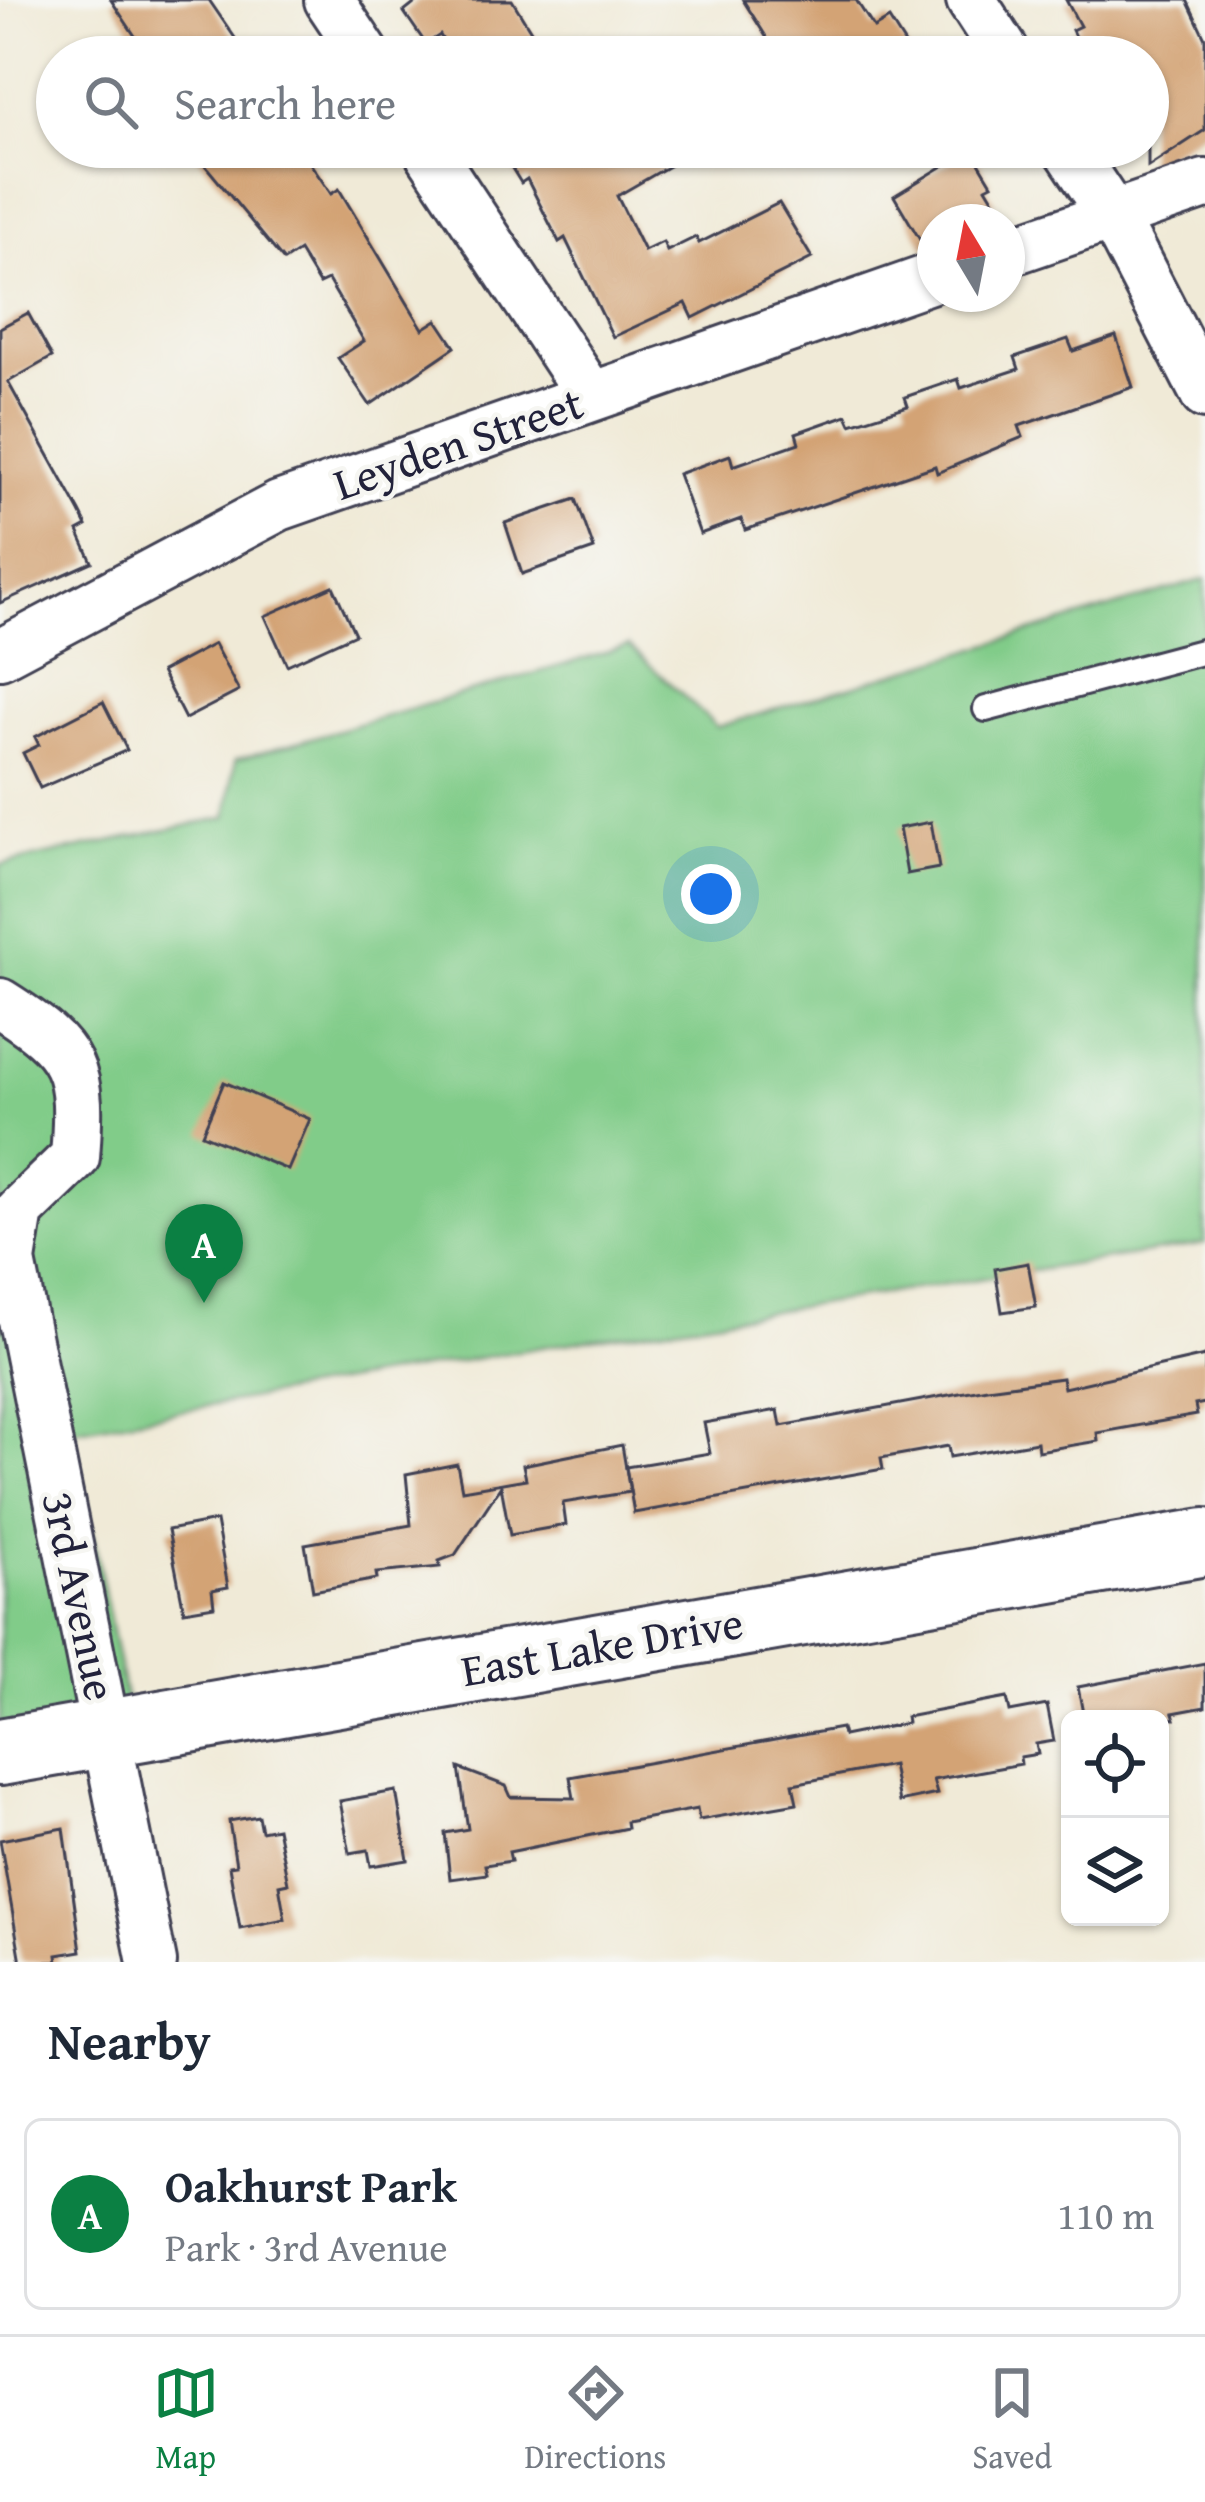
<!DOCTYPE html>
<html lang="en">
<head>
<meta charset="utf-8">
<style>
  :root { --surface:#fff; --page:#f2f2f3; --text:#1f2937; --muted:#747a83; --line:#e0e1e3; --accent:#0b8043 }
  body { margin:0; font-family:"Gentium Book Plus",serif; background:var(--page); color:var(--text) }
  .controls { position:absolute; right:36px; bottom:36px; display:grid; overflow:hidden; border-radius:18px; box-shadow:0 3px 9px #0004 }
  .controls button { width:108px; height:108px; display:grid; place-items:center; padding:0; border:0; border-bottom:3px solid var(--line); background:var(--surface); color:var(--text); font:60px sans-serif }
  .compass { position:absolute; left:917px; top:204px; width:108px; height:108px; border-radius:50%; background:var(--surface); box-shadow:0 3px 9px #0004; rotate:350deg }
  .you { position:absolute; left:711px; top:894px; width:42px; height:42px; margin:-30px; border:9px solid #fff; border-radius:50%; background:#1a73e8; box-shadow:0 0 0 18px #1a73e833 }
  .badge { display:grid; place-items:center; width:78px; height:78px; border-radius:50%; background:var(--accent); color:#fff; font-size:39px; font-weight:700 }
  .pin { position:absolute; translate:-50% -99px; filter:drop-shadow(0 3px 6px #0008) }
  .pin::after { content:''; position:absolute; top:63px; width:42px; height:36px; background:inherit; clip-path:polygon(0 0,100% 0,50% 100%) }
  .list { margin:0; padding:0; list-style:none }
  h2 { display:flex; justify-content:space-between; align-items:center; height:156px; margin:0; padding:0 48px; font-size:51px }
  h2 small { font-size:39px; font-weight:400; color:var(--muted) }
  .list li { display:grid; grid-template-columns:78px 1fr auto; gap:36px; align-items:center; box-sizing:border-box; height:192px; margin:0 24px 24px; padding:0 24px; border:3px solid var(--line); border-radius:18px }
  .list b { display:block; font-size:45px; white-space:nowrap }
  .list p { margin:0; font-size:39px; white-space:nowrap; color:var(--muted) }
  .list em { font-size:39px; font-style:normal; color:var(--muted) }
  .icon { flex:none; width:66px; height:66px; fill:none; stroke:currentColor; stroke-width:2; stroke-linecap:round; stroke-linejoin:round }
  .map { position:relative; flex:none; width:1205px; height:1962px; overflow:hidden }
  .search { position:absolute; background:var(--surface); box-shadow:0 3px 9px #0004; left:36px; right:36px; top:36px; height:132px; display:flex; align-items:center; gap:30px; box-sizing:border-box; padding:0 42px; border-radius:66px; color:var(--muted); font-size:45px }
  .sheet { height:372px; background:var(--surface) }
  nav { display:flex; justify-content:space-around; align-items:center; box-sizing:border-box; height:168px; border-top:3px solid var(--line); background:var(--surface); font-size:33px; color:var(--muted) }
  nav a { display:grid; justify-items:center; gap:6px }
  nav .on { color:var(--accent) }
  .map>svg:first-child { display:block }
  .green { fill:#81cc89; stroke:#527762; stroke-width:3 }
  .building { fill:#d3a374 }
  .lines { fill:none; stroke-linecap:round; stroke-linejoin:round }
  .lane-casing { stroke:#414052; stroke-width:30 }
  .street-casing { stroke:#414052; stroke-width:54 }
  .secondary-casing { stroke:#414052; stroke-width:72 }
  .lane { stroke:#fff; stroke-width:24 }
  .street { stroke:#fff; stroke-width:48 }
  .secondary { stroke:#fff; stroke-width:66 }
  .labels { text-anchor:middle; stroke-width:9; stroke-linejoin:round; paint-order:stroke }
  .street-label { font-size:45px; fill:#22223b; stroke:#f6f6f2 }
</style>
</head>
<body>
<div class="map">
<svg width="1205" height="1962" viewBox="0 0 1205 1962">
  <rect width="100%" height="100%" fill="#f6f6f2"/>
  <filter id="ink" filterUnits="userSpaceOnUse"><feTurbulence type="fractalNoise" baseFrequency=".00833" numOctaves="2"/><feDisplacementMap in="SourceGraphic" scale="24" xChannelSelector="R" yChannelSelector="G"/><feConvolveMatrix kernelMatrix="1 2 1 2 8 2 1 2 1" color-interpolation-filters="sRGB"/></filter>
  <filter id="wash" filterUnits="userSpaceOnUse"><feTurbulence type="fractalNoise" baseFrequency=".004" numOctaves="4" result="noise"/><feDisplacementMap in="SourceGraphic" scale="48" xChannelSelector="R" yChannelSelector="G"/><feGaussianBlur stdDeviation="2.7" result="paint"/><feColorMatrix in="noise" values="0 0 0 0 0 0 0 0 0 0 0 0 0 0 0 0 0 1.4 0 .05"/><feComposite in="paint" operator="in"/></filter>
  <g filter="url(#wash)">
    <rect width="100%" height="100%" fill="#f0ead7"/>
    <!-- green -->
    <path class="green" d="M1205,579V1244L559,1344L72,1430L129,1717L0,1744V865L227,817L235,760L629,646L717,727Z"/>
    <g id="blocks">
      <!-- building -->
      <g class="building">
        <path d="M111,0H209L248,57H149Z"/>
        <path d="M419,0H512L547,57H453L440,35L426,44L404,12Z"/>
        <path d="M743,0H856L874,28L889,19L913,57H779Z"/>
        <path d="M1066,0H1187L1205,38V130L1148,167V57H1084L1072,30L1080,26Z"/>
        <path d="M190,147H299L331,194L339,189L423,329L437,320L455,347L370,405L338,358L364,341L328,280L319,284L299,251L284,261Z"/>
        <path d="M499,147H702L617,196L644,251L663,242L667,251L696,237L699,243L779,203L812,258L693,318L686,303L613,337L565,238L559,242L527,179L521,183Z"/>
        <path d="M971,149L992,184L986,187L995,202L963,222H935V249L926,250L894,196Z"/>
        <path d="M28,313L52,357L8,382L80,512L87,526L78,531L92,562L0,603V328Z"/>
        <path d="M1116,336L1133,387L1019,426L1023,437L937,473L935,466L745,530L741,519L700,534L678,474L730,455L733,466L799,443L796,433L847,415L851,424L908,406L905,397L958,379L961,388L1019,369L1015,357L1068,339L1073,351Z"/>
        <path d="M576,499L594,549L522,574L505,523Z"/>
        <path d="M333,586L355,634L287,665L265,616Z"/>
        <path d="M214,644L239,691L185,719L161,672Z"/>
        <path d="M103,702L127,750L40,788L23,753L39,745L35,737Z"/>
        <path d="M931,822L939,868L907,874L899,828Z"/>
        <path d="M224,1082L310,1119L288,1170L202,1134Z"/>
        <path d="M1028,1263L1036,1307L1002,1312L995,1269Z"/>
        <path d="M1205,1356V1403L1195,1405L1197,1415L1097,1433L1098,1441L1038,1451L1037,1442L950,1457L948,1446L881,1458L883,1469L634,1513L626,1467L710,1453L704,1423L778,1410L781,1426L987,1388L1062,1378L1064,1388Z"/>
        <path d="M622,1445L630,1492L563,1503L566,1525L510,1535L501,1486L455,1555L439,1561L440,1567L376,1573L377,1579L313,1591L305,1544L411,1525L406,1474L457,1464L462,1490L526,1479L523,1465Z"/>
        <path d="M216,1521L228,1587L212,1590L214,1606L184,1611L168,1530Z"/>
        <path d="M1205,1663V1707L1173,1713L1175,1719H1084L1078,1687Z"/>
        <path d="M1007,1698L1010,1712L1047,1705L1054,1741L1036,1744L1038,1754L1020,1757L1021,1764L933,1780L937,1794L899,1802L892,1765L793,1784L797,1803L699,1820L697,1809L626,1822L627,1828L509,1852L511,1861L485,1865L487,1874L450,1879L445,1833L468,1829L459,1768L506,1786L511,1797L574,1798L570,1777L841,1728L843,1736L907,1723L906,1717Z"/>
        <path d="M396,1791L408,1860L371,1866L368,1850L350,1853L340,1801Z"/>
        <path d="M258,1816L261,1831L277,1828L288,1883L279,1885L285,1919L240,1928L229,1866L236,1865L229,1821Z"/>
        <path d="M64,1828L81,1951L57,1955L58,1962H21L0,1840Z"/>
      </g>
    </g>
  </g>
  <g filter="url(#ink)">
    <use href="#blocks" fill-opacity="0" stroke="#414052" stroke-width="3"/>
    <g class="lines">
      <defs>
        <path id="lane" d="M986,709L1205,651"/>
        <g id="street">
          <path d="M329,0L367,57"/>
          <path d="M971,0L1008,57"/>
          <path d="M426,147L591,396"/>
          <path d="M1067,147L1113,216L1205,394"/>
          <path d="M1007,252L1205,184"/>
          <path d="M0,654L279,506L935,277"/>
          <path d="M0,1003C76,1051 82,1068 75,1157L19,1211L11,1261L152,1962"/>
        </g>
        <path id="secondary" d="M0,1752L1205,1542"/>
      </defs>
      <!-- lane casing -->
      <use href="#lane" class="lane-casing"/>
      <!-- street casing -->
      <use href="#street" class="street-casing"/>
      <!-- secondary casing -->
      <use href="#secondary" class="secondary-casing"/>
      <!-- lane -->
      <use href="#lane" class="lane"/>
      <!-- street -->
      <use href="#street" class="street"/>
      <!-- secondary -->
      <use href="#secondary" class="secondary"/>
    </g>
  </g>
  <g class="labels">
    <!-- street labels -->
    <g class="street-label">
      <text transform="translate(458 443) rotate(-19)" y="16">Leyden Street</text>
      <text transform="translate(80 1596) rotate(78)" y="16">3rd Avenue</text>
      <text transform="translate(602 1646) rotate(-10)" y="16">East Lake Drive</text>
    </g>
  </g>
</svg>
<div class="controls">
<button><svg class="icon" aria-label="locate" viewBox="0 0 24 24"><circle cx="12" cy="12" r="6"/><path d="M12 2v4M12 18v4M2 12h4M18 12h4"/></svg></button>
<button><svg class="icon" aria-label="layers" viewBox="0 0 24 24"><path d="M12 4l9 5-9 5-9-5zM3 14l9 5 9-5"/></svg></button>
</div>
<svg class="compass" viewBox="-18 -18 36 36"><path d="M0-13l5 13h-10z" fill="#e53935"/><path d="M0 13l5-13h-10z" fill="#747a83"/></svg>
<div class="you"></div>
<div class="pin badge" style="left:204px;top:1303px">A</div>
<div class="search"><svg class="icon" aria-label="search" viewBox="0 0 24 24"><circle cx="10" cy="10" r="6"/><path d="M15 15l6 6"/></svg>Search here</div>
</div>
<section class="sheet">
<h2>Nearby<small></small></h2>
<ul class="list">
<li><span class="badge">A</span><div><b>Oakhurst Park</b><p>Park · 3rd Avenue</p></div><em>110 m</em></li>
</ul>
</section>
<nav>
<a class="on"><svg class="icon" aria-label="map" viewBox="0 0 24 24"><path d="M3 6l6-2 6 2 6-2v14l-6 2-6-2-6 2zM9 4v14M15 6v14"/></svg>Map</a>
<a><svg class="icon" aria-label="directions" viewBox="0 0 24 24"><path d="M12 3l9 9-9 9-9-9zM9 14v-3h6M13 9l2 2-2 2"/></svg>Directions</a>
<a><svg class="icon" aria-label="saved" viewBox="0 0 24 24"><path d="M7 4h10v16l-5-4-5 4z"/></svg>Saved</a>
</nav>
</body>
</html>
